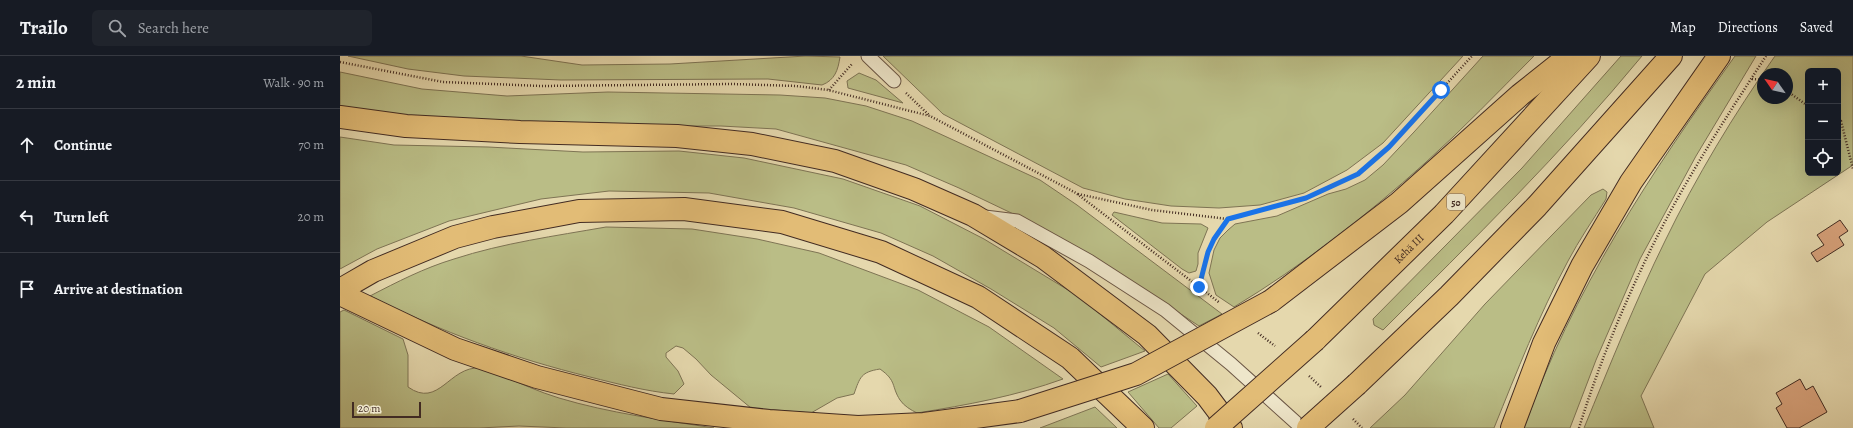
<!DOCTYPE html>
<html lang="en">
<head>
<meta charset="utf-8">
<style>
  :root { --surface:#171b24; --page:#20242c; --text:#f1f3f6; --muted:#9ea1a6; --line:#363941 }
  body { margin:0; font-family:Alegreya,serif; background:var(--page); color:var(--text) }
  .controls { position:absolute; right:12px; top:12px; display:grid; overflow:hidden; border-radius:6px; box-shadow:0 4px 16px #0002 }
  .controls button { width:36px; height:36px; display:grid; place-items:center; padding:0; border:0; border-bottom:1px solid var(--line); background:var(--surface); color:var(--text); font:20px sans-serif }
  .compass { position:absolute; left:1417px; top:12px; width:36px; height:36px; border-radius:50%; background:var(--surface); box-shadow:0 4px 16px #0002; rotate:304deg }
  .scale { position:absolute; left:12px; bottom:10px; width:69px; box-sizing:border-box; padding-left:4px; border:2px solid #422b22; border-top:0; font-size:11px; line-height:14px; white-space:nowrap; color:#422b22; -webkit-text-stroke:3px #eee6ca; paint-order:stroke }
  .stop { position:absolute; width:12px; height:12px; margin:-9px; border:3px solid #1a73e8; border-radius:50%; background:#fff }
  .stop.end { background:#1a73e8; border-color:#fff; box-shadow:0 1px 4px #0008 }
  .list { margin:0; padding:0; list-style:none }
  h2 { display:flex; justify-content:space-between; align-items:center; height:52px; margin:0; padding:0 16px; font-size:17px }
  h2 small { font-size:13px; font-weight:400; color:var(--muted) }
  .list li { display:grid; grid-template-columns:26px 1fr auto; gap:12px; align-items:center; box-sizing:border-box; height:72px; padding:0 16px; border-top:1px solid var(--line) }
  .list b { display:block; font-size:15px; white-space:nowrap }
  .list em { font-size:13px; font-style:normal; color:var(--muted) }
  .icon { flex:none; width:22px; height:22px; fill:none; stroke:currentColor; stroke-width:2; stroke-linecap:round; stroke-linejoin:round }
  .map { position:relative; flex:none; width:1513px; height:372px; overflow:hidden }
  header { display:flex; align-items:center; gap:24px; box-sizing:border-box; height:56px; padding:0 20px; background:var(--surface); border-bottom:1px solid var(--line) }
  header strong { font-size:19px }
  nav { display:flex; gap:22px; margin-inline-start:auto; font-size:14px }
  .search { width:280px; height:36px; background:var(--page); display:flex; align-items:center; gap:10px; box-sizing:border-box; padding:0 14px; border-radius:6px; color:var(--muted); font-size:15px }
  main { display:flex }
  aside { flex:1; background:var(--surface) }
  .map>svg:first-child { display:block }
  .green { fill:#babd86; stroke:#7e7454; fill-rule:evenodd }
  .building { fill:#d8a27b; stroke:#422b22 }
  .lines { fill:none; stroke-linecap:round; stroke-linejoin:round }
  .lane-casing { stroke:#6b5645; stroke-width:15 }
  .highway-casing { stroke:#422b22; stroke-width:24 }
  .path { stroke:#422b22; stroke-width:2.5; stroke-dasharray:1 2; stroke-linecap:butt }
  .lane { stroke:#eee6ca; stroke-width:13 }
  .highway { stroke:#e2bc76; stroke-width:22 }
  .highway-bridge-casing { stroke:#422b22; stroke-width:24; stroke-linecap:butt }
  .highway-bridge { stroke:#e2bc76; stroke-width:22 }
  .route { stroke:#1a73e8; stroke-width:5 }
  .labels { text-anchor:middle; stroke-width:3; stroke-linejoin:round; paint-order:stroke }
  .shield { fill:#eee6ca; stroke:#766354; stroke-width:1 }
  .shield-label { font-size:10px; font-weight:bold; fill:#422b22 }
  .street-label { font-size:11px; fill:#422b22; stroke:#eee6ca }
</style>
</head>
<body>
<header>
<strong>Trailo</strong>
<div class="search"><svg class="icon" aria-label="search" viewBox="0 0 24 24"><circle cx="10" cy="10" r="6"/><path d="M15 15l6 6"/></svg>Search here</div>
<nav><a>Map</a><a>Directions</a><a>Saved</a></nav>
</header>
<main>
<aside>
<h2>2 min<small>Walk · 90 m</small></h2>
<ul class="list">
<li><svg class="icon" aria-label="ahead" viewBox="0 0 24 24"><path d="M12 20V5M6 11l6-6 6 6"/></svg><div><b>Continue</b></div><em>70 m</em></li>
<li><svg class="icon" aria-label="left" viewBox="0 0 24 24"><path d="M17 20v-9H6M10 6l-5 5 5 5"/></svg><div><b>Turn left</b></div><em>20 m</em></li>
<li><svg class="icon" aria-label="arrive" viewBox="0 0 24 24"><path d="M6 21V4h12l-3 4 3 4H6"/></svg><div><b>Arrive at destination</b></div></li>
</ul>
</aside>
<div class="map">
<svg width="1513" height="372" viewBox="0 0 1513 372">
  <rect width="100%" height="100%" fill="#e5d8ad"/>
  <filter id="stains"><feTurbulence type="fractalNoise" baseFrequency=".005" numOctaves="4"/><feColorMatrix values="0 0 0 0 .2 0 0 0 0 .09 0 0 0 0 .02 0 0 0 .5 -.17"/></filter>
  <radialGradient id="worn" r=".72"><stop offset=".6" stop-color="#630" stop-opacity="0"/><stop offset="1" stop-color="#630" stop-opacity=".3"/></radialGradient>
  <!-- green -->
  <g class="green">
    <path d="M8,0H181L242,9L330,8L466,0L500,1C498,14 495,24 482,29L428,23L221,24L124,20L68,13Z"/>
    <path d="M543,0H1123L1043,87L1007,114L964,137L920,149L879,152L831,150L785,143L743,132L603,58Z"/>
    <path d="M1143,0H1194C1158,36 1123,73 1085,107C1026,160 962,210 894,251L876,239L869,217L874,194L880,182L888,174L895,168L937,160L988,138L1006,133L1025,124L1043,109L1074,76Z"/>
    <path d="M1281,0H1302C1222,97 1132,185 1043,274L1034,269L1033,263L1182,112Z"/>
    <path d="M1395,0H1416L1356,100L1300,203L1256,304L1230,372H1184C1232,235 1311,117 1395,0Z"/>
    <path d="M1435,0H1513V109L1427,166L1365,218L1301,340L1314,372H1244C1270,309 1295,246 1325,185C1356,121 1394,58 1435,0ZM1468,15H1498V117H1468ZM1423,18H1447V42H1423Z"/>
    <path d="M0,16L82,33L167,40L268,36L440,39L485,42L526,50L572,65L700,124L737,149L882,258L859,270L812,239L688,165L619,132L566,109L436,73L381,70H329L154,65L72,60L0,51Z"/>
    <path d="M519,17L536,24L563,47L508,32L507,25Z"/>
    <path d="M0,81L54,89L148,91L243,96L339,95L404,102L503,123L580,150L644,183L738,240L805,295L761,311L714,272L651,233L593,200L541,177L454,152L369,137L269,135L201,143L109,165L37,193L0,213Z"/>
    <path d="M1263,133L1267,136L1266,143C1253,164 1239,184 1228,205C1199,259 1177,315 1154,372H1030L1065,339L1145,248L1214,177L1251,139Z"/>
    <path d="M774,156L822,167L861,168L868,172L858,197V208L856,215L849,217L842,213L772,159Z"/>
    <path d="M266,171L352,173L417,183L479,197L578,234L649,271L723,323C676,340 627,349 577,357C571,354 564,350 560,344C551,330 557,325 540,313C521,316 520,321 514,338L497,342L471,357L411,352L371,319L356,303L343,292L336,290L326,297V301L338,315L344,328L334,338C305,335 278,328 250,321C173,302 101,276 30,240C57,226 84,212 114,203C163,187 215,180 266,171Z"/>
    <path d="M4,254L63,283L68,299V331C99,353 109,310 140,312C146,312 154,317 160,319C180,327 199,336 219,342C269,357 323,364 374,372H226L179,370L139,372H0V256Z"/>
    <path d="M828,318L857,350L831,372H819L788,336Z"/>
    <path d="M755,351L777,372H700Z"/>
  </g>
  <!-- building -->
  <g class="building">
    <path d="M1500,164L1508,175L1499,181L1504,189L1477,206L1471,197L1484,189L1477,179Z"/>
    <path d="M1460,323L1466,334L1473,330L1487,356L1459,372H1447L1436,352L1442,348L1436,337Z"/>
  </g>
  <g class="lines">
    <defs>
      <g id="lane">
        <path d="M528,0L554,25"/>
        <path d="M645,161L677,165L749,205L825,254L891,308L962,372"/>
      </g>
      <g id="highway">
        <path d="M0,61L66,70L180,76L337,80L412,88L495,105L574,133L633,159L703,201L807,279L867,340L891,372"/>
        <path d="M0,234L33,215L115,181L153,171L239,155L344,153L442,166L541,196L638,241L730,302L803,372"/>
        <path d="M0,238L115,293L197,321L321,353L429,365L518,371L584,368L680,355"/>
        <path d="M931,245L1059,147L1180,39L1229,0"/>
        <path id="s1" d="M975,284L1104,158L1249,0"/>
        <path d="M1017,328L1109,240L1197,150L1331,0"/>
        <path d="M1172,372L1204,287L1242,210L1291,126L1379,0"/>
      </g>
    </defs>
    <!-- lane casing -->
    <use href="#lane" class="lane-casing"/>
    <!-- highway casing -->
    <use href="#highway" class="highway-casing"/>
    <!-- path -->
    <g class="path">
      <path d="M0,6L103,26L202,30L393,28L456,30L488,34L590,60L736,137L880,247"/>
      <path d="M1412,23L1423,24"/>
      <path d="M489,34L512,8"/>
      <path d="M1447,35L1468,50"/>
      <path d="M566,37L590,60"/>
      <path d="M1498,64L1501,65L1513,113"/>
      <path d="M738,138L812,154L888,163L966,142L1018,118L1049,91L1132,0"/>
      <path d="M859,231C865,201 870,188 888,163"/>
      <path d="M918,277L935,290"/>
      <path d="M969,320L981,331"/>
      <path d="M1013,363L1022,372"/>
      <path d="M1239,372C1258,311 1282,252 1310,195C1343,127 1385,63 1426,0"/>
    </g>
    <!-- lane -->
    <use href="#lane" class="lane"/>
    <!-- highway -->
    <use href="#highway" class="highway"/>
    <defs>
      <g id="highway-bridge">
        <path d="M680,355L796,318L931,245"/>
        <path d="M876,372L975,284"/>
        <path d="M968,372L1017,328"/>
      </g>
    </defs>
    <!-- highway-bridge casing -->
    <use href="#highway-bridge" class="highway-bridge-casing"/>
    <!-- highway-bridge -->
    <use href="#highway-bridge" class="highway-bridge"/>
  </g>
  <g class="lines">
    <!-- route -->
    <path class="route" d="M859,231L868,196L874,183L888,163L966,142L1018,118L1049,91L1101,34"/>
  </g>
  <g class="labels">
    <!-- shield labels -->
    <rect class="shield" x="1107" y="138" width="18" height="16" rx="3"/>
    <g class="shield-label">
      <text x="1116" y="150">50</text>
    </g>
    <!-- street labels -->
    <g class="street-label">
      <text dy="4" stroke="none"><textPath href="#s1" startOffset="131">Kehä III</textPath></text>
    </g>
  </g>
  <rect width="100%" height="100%" filter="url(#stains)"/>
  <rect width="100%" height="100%" fill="url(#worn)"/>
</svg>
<div class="controls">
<button>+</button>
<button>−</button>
<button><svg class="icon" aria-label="locate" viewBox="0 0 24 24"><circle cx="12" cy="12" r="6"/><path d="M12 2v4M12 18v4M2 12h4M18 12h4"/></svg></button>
</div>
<svg class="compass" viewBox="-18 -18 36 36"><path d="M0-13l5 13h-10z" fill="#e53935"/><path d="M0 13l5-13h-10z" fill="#9ea1a6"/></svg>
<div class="scale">20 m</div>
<div class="stop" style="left:1101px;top:34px"></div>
<div class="stop end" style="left:859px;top:231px"></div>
</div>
</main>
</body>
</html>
